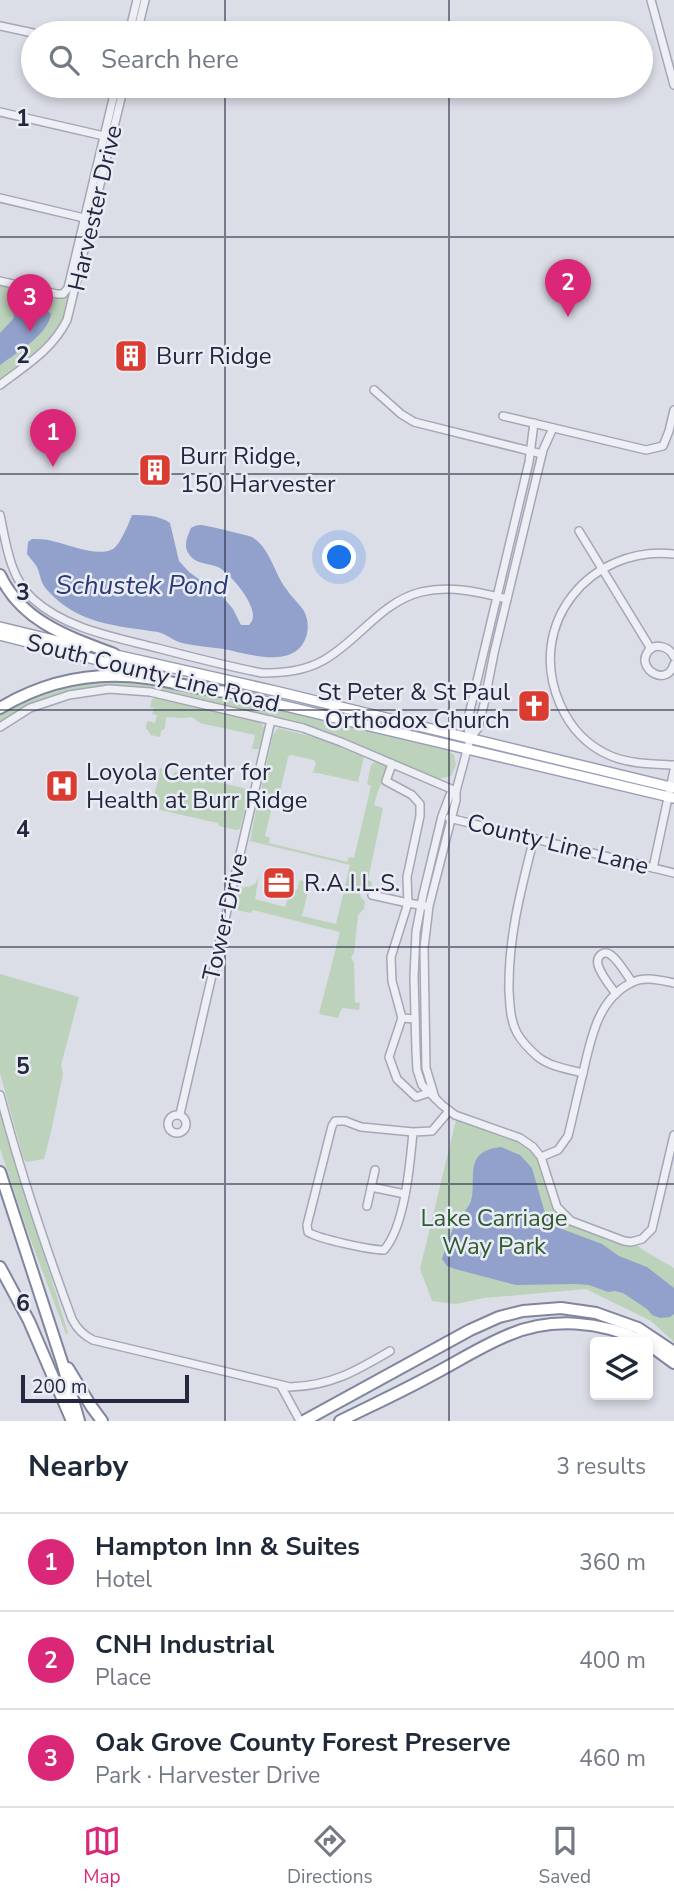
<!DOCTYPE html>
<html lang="en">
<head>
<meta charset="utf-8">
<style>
  :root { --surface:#fff; --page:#f2f2f3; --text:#1f2937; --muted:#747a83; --line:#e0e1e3; --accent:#db2777 }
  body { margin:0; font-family:"Nunito Sans",sans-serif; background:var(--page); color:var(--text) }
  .controls { position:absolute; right:21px; bottom:21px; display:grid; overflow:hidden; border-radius:7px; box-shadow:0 4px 10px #0003 }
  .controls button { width:63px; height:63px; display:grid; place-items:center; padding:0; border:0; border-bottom:2px solid var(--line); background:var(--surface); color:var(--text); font:35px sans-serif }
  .scale { position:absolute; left:21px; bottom:18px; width:168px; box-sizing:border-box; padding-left:7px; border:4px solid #24283f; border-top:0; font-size:19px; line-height:24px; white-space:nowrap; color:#24283f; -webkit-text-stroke:5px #eaecf5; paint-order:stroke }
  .you { position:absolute; left:340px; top:558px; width:24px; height:24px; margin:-18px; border:5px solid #fff; border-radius:50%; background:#1a73e8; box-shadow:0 0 0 10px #1a73e833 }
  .badge { display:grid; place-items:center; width:46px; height:46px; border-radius:50%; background:var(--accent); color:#fff; font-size:23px; font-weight:700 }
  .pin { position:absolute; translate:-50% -58px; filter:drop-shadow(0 2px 4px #0008) }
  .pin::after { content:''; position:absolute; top:37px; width:24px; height:21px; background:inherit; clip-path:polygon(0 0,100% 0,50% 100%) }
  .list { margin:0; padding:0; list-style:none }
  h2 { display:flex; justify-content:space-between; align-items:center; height:91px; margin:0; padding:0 28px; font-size:30px }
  h2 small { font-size:23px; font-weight:400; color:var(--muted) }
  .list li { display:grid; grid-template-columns:46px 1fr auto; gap:21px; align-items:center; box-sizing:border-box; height:98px; padding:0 28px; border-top:2px solid var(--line) }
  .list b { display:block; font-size:26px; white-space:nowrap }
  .list p { margin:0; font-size:23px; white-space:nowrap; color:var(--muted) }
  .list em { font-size:23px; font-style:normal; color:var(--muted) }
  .icon { flex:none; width:38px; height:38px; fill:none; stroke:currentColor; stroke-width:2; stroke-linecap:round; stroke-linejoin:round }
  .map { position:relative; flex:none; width:674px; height:1421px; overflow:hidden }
  .search { position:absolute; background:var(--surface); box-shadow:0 4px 10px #0003; left:21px; right:21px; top:21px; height:77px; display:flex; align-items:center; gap:18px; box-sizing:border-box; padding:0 24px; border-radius:38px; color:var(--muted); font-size:26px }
  .sheet { height:385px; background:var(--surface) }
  nav { display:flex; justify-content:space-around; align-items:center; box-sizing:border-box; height:98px; border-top:2px solid var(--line); background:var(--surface); font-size:19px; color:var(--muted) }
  nav a { display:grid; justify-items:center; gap:4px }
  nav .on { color:var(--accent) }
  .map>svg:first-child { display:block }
  .green { fill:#bcd2bb }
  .water { fill:#91a1cc }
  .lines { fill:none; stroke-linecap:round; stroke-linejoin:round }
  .minor-casing { stroke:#a4a7b5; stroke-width:10 }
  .major-casing { stroke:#999eb4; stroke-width:12 }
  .highway-casing { stroke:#81869f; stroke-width:14 }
  .minor { stroke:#eeeff5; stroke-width:7 }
  .major { stroke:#fff; stroke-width:9 }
  .highway { stroke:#fff; stroke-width:10 }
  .grid { fill:none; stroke:#24283f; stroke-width:2; stroke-opacity:0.55 }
  .labels { text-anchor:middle; stroke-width:5; stroke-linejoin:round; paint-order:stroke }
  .street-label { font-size:24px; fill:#24283f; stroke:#eaecf5 }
  .poi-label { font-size:24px; fill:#24283f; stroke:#eaecf5; text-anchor:start }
  .park-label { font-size:24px; fill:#305c31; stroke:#eaecf5 }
  .water-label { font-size:26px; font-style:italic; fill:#2a3c76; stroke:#eaecf5 }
  .grid-label { font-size:23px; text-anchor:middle; font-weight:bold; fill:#24283f; stroke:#eaecf5; stroke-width:5; stroke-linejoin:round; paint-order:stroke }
</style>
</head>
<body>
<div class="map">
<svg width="674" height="1421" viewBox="0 0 674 1421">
  <rect width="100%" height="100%" fill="#dbdde7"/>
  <!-- green -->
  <g class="green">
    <path d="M0,281L74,297L58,336L0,385Z"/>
    <path d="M108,679L145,683L286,712L448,751L454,755L456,765L451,776L438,779L324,730L156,689C113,682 67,686 27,706C18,710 9,718 0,724V715C35,692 67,686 108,679Z"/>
    <path d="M158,697L260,722L264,728L259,749H252L255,735L200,723L192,717C182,719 176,717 166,717L165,728L161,731L160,737L151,735L146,728L147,721L155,723L157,715L152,714L154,708L150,707L152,699Z"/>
    <path d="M278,728L324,740L364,757L358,782L318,773H313L316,763L314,760L291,755L288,757L280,792L276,791L274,795L263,792L261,790L273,735Z"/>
    <path d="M375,762L387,766V769L378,791L374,805L383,808L368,880L372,882L371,887L362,890L360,893L361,898L365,901L364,909L358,915L354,953L351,957L354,963L355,1002L360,1003L359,1010L342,1008L338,1018L319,1014L340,932L253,910L250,913L233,909L238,888C249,886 256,888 259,875L255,899L285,907L291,889L297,890L300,880L310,883L302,916L336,924L350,865L250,841L258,801L262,800L271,803L272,806L265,836L270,838L269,843L347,862L349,857L354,858L371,786L367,784L371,765Z"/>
    <path d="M160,768L165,770V774L173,776L175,772L183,774V777L191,780L193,776L247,789L249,791L240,829L236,830L219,826L218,823L151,808C154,794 159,781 160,768Z"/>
    <path d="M0,974L79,997L61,1065L63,1074L51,1132L44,1159L26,1162L23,1157L0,1073Z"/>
    <path d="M0,1111L64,1320L68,1333L66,1334L27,1230L0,1148Z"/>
    <path d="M456,1120C475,1126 512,1134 526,1146C535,1153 539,1163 542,1173C556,1213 559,1221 600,1236C612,1240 623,1246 636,1244L643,1250L674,1268V1342L651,1321L586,1289L484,1298L456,1304L432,1301L420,1269Z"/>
  </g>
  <!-- water -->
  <g class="water">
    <path d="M16,299L41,305L51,314C48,335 16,353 0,365V333L14,318L13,306Z"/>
    <path d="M132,515C145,515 159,515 170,523L179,561L189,572L221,595L233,609L241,625H249C252,621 253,620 253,615C253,601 230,573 218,567C208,563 195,564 189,554C183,546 187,537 191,528C195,526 196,525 201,525C205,525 250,536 252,537C271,549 274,574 287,590C292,598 299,603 304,611C308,619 309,628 306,637C295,670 248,654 224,649C210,647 196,646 182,643C174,641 166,634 158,632C117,626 78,624 48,591C40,583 41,576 37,567C34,562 30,558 27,554L28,542L32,539C37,539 43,539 48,540C65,543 97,558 113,549C120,545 129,523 132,515Z"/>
    <path d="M501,1147L520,1155L532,1168L545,1213L562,1229L602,1244L619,1256L647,1267L674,1288V1314L670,1317L660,1318L652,1315L647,1309L623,1293L615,1291L608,1292L589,1285L575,1284L516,1285L455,1269L447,1266L442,1259C446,1247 450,1234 456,1223C460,1215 468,1210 471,1201C475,1188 470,1169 477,1158C483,1150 492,1148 501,1147Z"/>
  </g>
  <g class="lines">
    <defs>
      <g id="minor">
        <path d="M651,0L674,85"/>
        <path d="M0,26L33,33"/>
        <path d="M129,33L137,0"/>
        <path d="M137,33L145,0"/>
        <path d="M0,112L104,136"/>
        <path d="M0,198L84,218"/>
        <path d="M0,281L57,294H63L68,288L116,86"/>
        <path d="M0,385C26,365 52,350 67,320L124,86"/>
        <path d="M374,390L401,414L414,422L542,454"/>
        <path d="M503,416L646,450L663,446L669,431L674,410"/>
        <path d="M0,515C6,544 10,578 33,599C66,629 115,637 157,648C192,657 226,666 262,673C284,673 305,671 324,660C359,640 381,602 421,592C450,585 479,592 507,599"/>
        <path d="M579,531L651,649"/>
        <path d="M674,554C590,545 525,624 560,704C570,727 587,746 611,756C630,764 653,764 674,765"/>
        <path d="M674,657C670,647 654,641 647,653C637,669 667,688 674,664"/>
        <path d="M0,727L30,708L69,695L109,689L150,692L303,728L341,742L456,791"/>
        <path d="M470,739L467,723L529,462L534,423"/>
        <path d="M392,764L386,781L412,795L420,804V816L407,877L408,903L425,906"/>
        <path d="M456,791L450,795L442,816L423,895L416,932L414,977L416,1050L417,1070L422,1085L442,1105L455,1115L520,1138L533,1147L541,1157L557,1207L571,1221L624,1241L631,1242L642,1239L652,1229L674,1135"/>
        <path d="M449,818L674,873"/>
        <path d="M534,838C521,889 508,938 509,991C510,1005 510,1020 517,1033C522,1042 530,1050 538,1057C551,1067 568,1069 583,1073"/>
        <path d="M653,868L674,770"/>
        <path d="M372,895L408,903L391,957L392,981L402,1018L415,1019"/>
        <path d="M616,994C610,986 601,975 598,965C596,957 603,949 611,955C619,961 626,974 632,982"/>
        <path d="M402,1018L389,1057L397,1079L416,1097L428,1093"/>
        <path d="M0,1095C20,1171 45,1246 72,1319C77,1329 83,1335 93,1340L290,1387C331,1386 356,1371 390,1351"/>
        <path d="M435,1098L426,1068L424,948L429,906L456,800V791L470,739L478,728L484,704L494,653L543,450L553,428"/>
        <path d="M180,1114L271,720"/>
        <circle cx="177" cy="1124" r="9"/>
        <path d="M413,1132L361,1127L345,1121H335L332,1126L307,1225L308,1232C319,1239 370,1250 384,1250C405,1226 410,1164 413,1132L432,1131L449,1111"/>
        <path d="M541,1157L558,1150L568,1136C573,1116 577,1097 582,1077C590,1044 596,1000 631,983C644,976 661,980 674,983"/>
        <path d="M371,1187L405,1194"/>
        <path d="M367,1206L375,1170"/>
        <path d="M281,1386L300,1421"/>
      </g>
      <g id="major">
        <path d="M0,627L87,648"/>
        <path d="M0,635L161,676"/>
        <path d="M107,653L275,691L674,788"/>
        <path d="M222,691L674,798"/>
      </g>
      <g id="highway">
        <path d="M0,575C22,622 69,637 114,654"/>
        <path d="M0,708C45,681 95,671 147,678C175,682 200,690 228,692"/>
        <path d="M0,1172L62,1362L79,1421"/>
        <path d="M0,1267L29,1321L72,1421"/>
        <path d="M648,1344L674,1363"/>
        <path d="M68,1368L91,1406L102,1421"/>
        <path d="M304,1421L470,1330L499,1317L523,1311L561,1308L596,1313L638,1328L674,1352"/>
        <path d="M340,1421C370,1406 401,1392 430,1376C455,1363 480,1347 506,1336C551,1316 601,1321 645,1342"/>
      </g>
    </defs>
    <!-- minor casing -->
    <use href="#minor" class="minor-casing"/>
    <!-- major casing -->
    <use href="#major" class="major-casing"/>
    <!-- highway casing -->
    <use href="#highway" class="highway-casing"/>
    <!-- minor -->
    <use href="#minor" class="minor"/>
    <!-- major -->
    <use href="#major" class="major"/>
    <!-- highway -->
    <use href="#highway" class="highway"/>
  </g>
  <!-- grid -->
  <path class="grid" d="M225,0V33M449,0V33M225,86V1421M449,86V1421M0,237H674M0,474H674M0,710H674M0,947H674M0,1184H674"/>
  <!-- icons -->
  <defs>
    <symbol id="building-square" viewBox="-11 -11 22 22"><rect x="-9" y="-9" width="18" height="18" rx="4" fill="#db3c31" stroke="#eaecf5"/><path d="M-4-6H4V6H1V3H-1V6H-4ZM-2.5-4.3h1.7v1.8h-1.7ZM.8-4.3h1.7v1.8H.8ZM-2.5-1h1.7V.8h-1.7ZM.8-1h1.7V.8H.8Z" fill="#fff"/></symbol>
    <symbol id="church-square" viewBox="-11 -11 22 22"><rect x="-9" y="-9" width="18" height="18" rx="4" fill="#db3c31" stroke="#eaecf5"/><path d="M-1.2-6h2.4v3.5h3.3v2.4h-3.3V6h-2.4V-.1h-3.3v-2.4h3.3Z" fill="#fff"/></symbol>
    <symbol id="hospital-square" viewBox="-11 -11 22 22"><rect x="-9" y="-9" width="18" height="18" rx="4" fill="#db3c31" stroke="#eaecf5"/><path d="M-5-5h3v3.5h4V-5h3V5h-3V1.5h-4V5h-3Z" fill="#fff"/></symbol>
    <symbol id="office-square" viewBox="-11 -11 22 22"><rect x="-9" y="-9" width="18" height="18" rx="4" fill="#db3c31" stroke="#eaecf5"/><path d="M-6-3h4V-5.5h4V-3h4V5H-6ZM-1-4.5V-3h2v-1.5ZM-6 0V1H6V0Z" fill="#fff"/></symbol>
  </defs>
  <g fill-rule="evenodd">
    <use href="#building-square" x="112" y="337" width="38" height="38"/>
    <use href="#building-square" x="136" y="451" width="38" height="38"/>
    <use href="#church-square" x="515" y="687" width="38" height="38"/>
    <use href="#hospital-square" x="43" y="767" width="38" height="38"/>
    <use href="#office-square" x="260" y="864" width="38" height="38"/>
  </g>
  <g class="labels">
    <!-- street labels -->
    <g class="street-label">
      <text transform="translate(95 208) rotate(-77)" y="8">Harvester Drive</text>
      <text transform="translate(153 673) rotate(14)" y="8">South County Line Road</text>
      <text transform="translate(558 844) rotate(14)" y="8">County Line Lane</text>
      <text transform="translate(225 917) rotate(-77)" y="8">Tower Drive</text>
    </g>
    <!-- poi labels -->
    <g class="poi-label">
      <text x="156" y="364">Burr Ridge</text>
      <text x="180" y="464">Burr Ridge,<tspan x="180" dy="28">150 Harvester</tspan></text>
      <text x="510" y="700" text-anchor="end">St Peter &amp; St Paul<tspan x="510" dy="28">Orthodox Church</tspan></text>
      <text x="86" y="780">Loyola Center for<tspan x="86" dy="28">Health at Burr Ridge</tspan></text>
      <text x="304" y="891">R.A.I.L.S.</text>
    </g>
    <!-- park labels -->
    <g class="park-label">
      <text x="494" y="1226">Lake Carriage<tspan x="494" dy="28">Way Park</tspan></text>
    </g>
    <!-- water labels -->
    <g class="water-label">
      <text x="142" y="594">Schustek Pond</text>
    </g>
  </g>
  <g class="grid-label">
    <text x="23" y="126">1</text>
    <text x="23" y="363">2</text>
    <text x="23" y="600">3</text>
    <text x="23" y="837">4</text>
    <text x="23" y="1074">5</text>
    <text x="23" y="1311">6</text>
  </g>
</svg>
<div class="controls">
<button><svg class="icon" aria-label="layers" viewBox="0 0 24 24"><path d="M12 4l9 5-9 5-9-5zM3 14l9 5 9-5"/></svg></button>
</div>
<div class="scale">200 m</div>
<div class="you"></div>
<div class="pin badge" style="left:53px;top:467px">1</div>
<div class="pin badge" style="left:568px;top:317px">2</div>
<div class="pin badge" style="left:30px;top:332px">3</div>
<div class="search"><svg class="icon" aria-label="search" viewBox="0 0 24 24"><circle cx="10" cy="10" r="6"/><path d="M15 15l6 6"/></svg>Search here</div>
</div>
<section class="sheet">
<h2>Nearby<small>3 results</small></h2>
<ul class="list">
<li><span class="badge">1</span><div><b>Hampton Inn &amp; Suites</b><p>Hotel</p></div><em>360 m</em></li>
<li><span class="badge">2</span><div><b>CNH Industrial</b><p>Place</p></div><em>400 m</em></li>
<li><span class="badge">3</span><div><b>Oak Grove County Forest Preserve</b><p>Park · Harvester Drive</p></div><em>460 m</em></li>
</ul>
</section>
<nav>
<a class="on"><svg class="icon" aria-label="map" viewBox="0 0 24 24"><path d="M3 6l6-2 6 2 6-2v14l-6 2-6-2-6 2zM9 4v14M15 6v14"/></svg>Map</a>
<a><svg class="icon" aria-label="directions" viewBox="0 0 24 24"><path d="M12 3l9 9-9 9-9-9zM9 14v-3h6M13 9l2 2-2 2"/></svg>Directions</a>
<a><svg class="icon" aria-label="saved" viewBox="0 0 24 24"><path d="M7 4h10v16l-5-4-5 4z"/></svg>Saved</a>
</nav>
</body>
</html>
